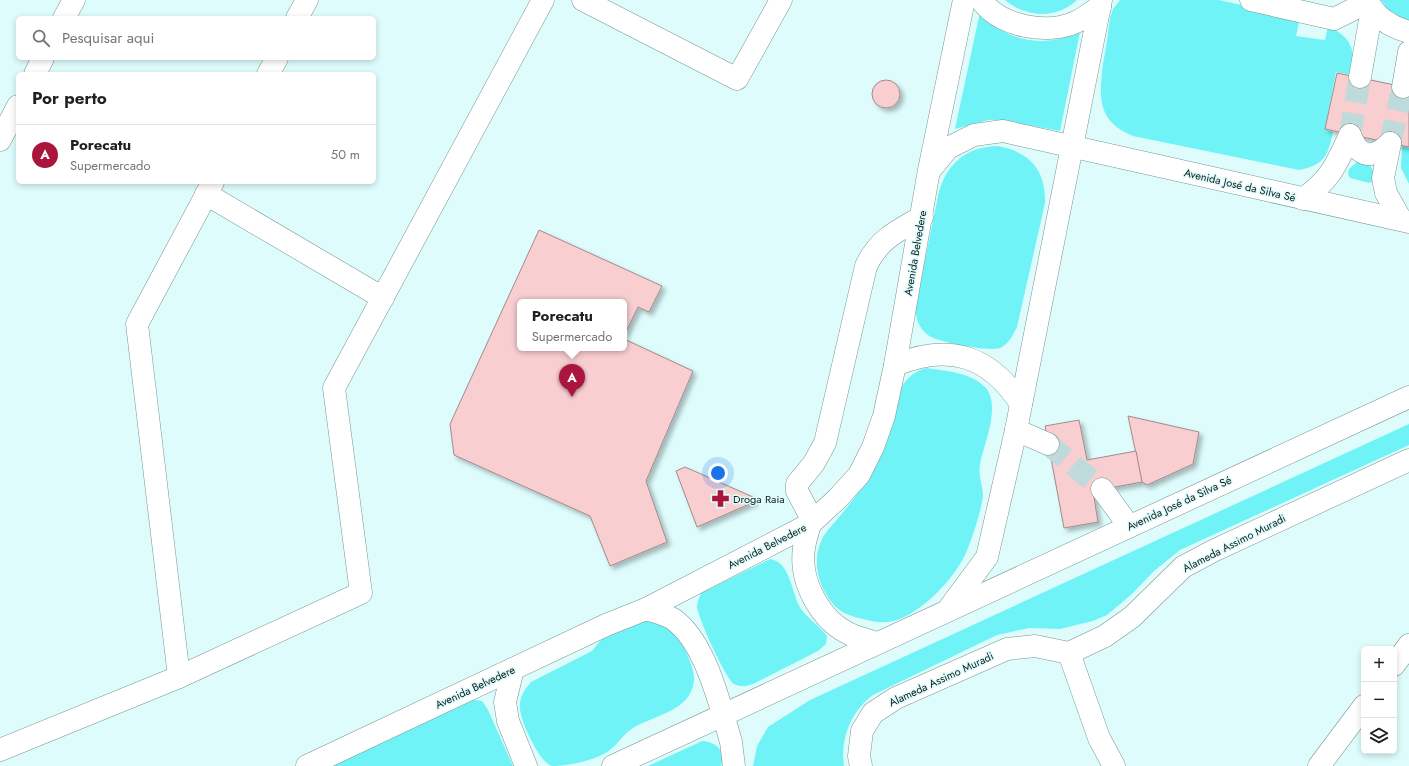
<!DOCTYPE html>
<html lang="pt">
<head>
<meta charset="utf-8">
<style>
  :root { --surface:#fff; --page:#f2f2f2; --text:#202124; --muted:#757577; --line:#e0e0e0; --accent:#aa143d }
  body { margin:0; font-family:Jost,sans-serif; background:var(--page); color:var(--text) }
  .controls { position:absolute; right:12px; bottom:12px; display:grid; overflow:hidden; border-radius:6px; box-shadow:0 2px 6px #0003 }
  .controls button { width:36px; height:36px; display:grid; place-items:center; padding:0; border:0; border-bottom:1px solid var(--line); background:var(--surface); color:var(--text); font:20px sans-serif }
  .you { position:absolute; left:718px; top:473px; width:14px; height:14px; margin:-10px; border:3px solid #fff; border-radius:50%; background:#1a73e8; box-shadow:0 0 0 6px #1a73e833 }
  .badge { display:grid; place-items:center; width:26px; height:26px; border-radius:50%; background:var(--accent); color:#fff; font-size:13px; font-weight:700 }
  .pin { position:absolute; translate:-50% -33px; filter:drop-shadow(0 1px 2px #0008) }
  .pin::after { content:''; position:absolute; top:21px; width:14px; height:12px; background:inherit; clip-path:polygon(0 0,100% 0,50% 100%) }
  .popup { position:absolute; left:517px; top:299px; width:110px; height:52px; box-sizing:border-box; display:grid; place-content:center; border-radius:6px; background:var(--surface); filter:drop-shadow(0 1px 3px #0005); font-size:13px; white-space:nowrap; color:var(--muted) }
  .popup b { font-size:15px; color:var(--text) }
  .popup::after { content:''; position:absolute; left:50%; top:100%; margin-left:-8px; border:8px solid transparent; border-top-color:var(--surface) }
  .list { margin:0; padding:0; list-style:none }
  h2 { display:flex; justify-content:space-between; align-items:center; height:52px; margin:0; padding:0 16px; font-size:17px }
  h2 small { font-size:13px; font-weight:400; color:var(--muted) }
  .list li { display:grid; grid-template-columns:26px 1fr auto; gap:12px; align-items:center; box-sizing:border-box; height:60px; padding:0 16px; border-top:1px solid var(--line) }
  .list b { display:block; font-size:15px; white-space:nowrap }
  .list p { margin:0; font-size:13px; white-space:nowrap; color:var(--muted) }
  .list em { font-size:13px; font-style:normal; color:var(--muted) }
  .icon { flex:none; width:22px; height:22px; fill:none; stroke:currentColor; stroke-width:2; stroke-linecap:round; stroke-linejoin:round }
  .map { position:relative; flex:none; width:1409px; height:766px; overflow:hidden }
  .search { position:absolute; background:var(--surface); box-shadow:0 2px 6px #0003; left:16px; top:16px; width:360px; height:44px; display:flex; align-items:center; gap:10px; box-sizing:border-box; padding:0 14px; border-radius:6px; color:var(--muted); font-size:15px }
  .panel { position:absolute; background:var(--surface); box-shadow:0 2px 6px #0003; left:16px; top:72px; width:360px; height:112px; border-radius:6px }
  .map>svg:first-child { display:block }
  .green { fill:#6ff3f6 }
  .building { fill:#f8ced1; stroke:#a38a8b; filter:url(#shadow) }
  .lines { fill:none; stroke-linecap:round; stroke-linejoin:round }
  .minor-tunnel { stroke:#bfdada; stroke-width:22; stroke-dasharray:22 11; stroke-linecap:butt }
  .minor-casing { stroke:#789494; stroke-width:23 }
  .major-casing { stroke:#789494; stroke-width:23 }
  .minor { stroke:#fff; stroke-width:22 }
  .major { stroke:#fff; stroke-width:22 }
  .labels { text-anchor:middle; stroke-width:3; stroke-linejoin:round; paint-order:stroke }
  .street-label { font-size:11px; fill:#111c1c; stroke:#defcfc }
  .poi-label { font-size:11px; fill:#111c1c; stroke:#defcfc; text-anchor:start }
</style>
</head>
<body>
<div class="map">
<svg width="1409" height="766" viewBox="0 0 1409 766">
  <defs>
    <filter id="shadow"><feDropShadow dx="3.5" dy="3.5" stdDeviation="2" flood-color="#0004"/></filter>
  </defs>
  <rect width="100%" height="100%" fill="#defcfc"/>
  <!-- green -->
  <g class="green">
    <path d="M1005,0H1077C1056,20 1025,17 1005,0Z"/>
    <path d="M1120,0H1219L1300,18L1296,36L1325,40L1328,26C1353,38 1355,50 1352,75L1336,72L1325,129L1333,132C1328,155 1325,165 1299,170L1133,136C1097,121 1099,98 1103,64C1106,49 1108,33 1110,18L1113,9Z"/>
    <path d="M1381,0H1409V21C1397,16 1388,11 1381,0Z"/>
    <path d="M980,12C1008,43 1043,48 1080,32L1060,131L1002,120H988L955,129Z"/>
    <path d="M998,146C1030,152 1046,170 1045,203L1017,327C1013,335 1009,344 1000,348C989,352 936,342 928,335C919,328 916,319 915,309L938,196C945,165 966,146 998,146Z"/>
    <path d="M1402,146L1409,148V184L1401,168Z"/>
    <path d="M1357,162C1371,161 1374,168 1374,181L1369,183L1350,178L1348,174L1349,169Z"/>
    <path d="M926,368C946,371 971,372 986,388C1001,407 984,443 980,464C978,474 982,484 983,494C983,506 971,542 966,553C955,578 920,615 893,621C882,624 870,621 859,618C848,615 841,613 833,604C820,588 813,567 819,547C824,532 830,528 840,516C855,498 871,476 882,454C896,425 888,379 926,368Z"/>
    <path d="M1409,424V445L1180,550L1154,571L1132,594L1107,615L1093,621L1060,629L1029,628L997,635L873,695C851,711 840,739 844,766H753L757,746L768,727L810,700Z"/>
    <path d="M770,559C791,562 791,593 801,609C808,619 820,626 827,636L826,644L818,651L755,683C748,686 742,688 734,684C726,679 698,618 697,607C697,602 699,598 701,593Z"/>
    <path d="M642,620H651L677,632C682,644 696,669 694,681C691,711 654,715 633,728C623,734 619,743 611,749C599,760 568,766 552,766C539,762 521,722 520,709C519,698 524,690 531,682L592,651L605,635Z"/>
    <path d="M471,699L482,701L488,710L513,766H331Z"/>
    <path d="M702,741C716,742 726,750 721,766H648Z"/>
  </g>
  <!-- building -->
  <g class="building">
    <path d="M1337,73L1409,88V147L1325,129Z"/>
    <circle cx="886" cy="94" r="14"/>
    <path d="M539,230L662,286L649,312L638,307L624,336V302H520V348H624V339L693,371L646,481L667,542L610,566L590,516L454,455L450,424Z"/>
    <path d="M1128,416L1199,432L1193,464L1147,485L1142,482Z"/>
    <path d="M1079,420L1087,460L1136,451L1142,482L1093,491L1098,522L1064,528L1045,426Z"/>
    <path d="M685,467L753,497L754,502L697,527L676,471Z"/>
  </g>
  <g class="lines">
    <!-- minor-tunnel -->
    <g class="minor-tunnel">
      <path d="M1350,135L1360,77"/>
      <path d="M1390,143L1403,87"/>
      <path d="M1048,444L1102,489"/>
    </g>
    <defs>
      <g id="minor">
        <path d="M583,0L737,79L781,0"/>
        <path d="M1251,0L1334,19L1368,2"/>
        <path d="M1367,0C1375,17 1391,27 1409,32"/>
        <path d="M64,18L74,0"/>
        <path d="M297,18L307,0"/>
        <path d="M35,74L43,58"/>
        <path d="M268,74L277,58"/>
        <path d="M1360,77L1372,9"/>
        <path d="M1403,87L1409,52"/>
        <path d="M1350,135C1359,158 1373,160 1390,143"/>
        <path d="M0,140L18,106"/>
        <path d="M1390,143L1383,178L1386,193L1401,220"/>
        <path d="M206,194L383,298"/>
        <path d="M1303,199C1331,179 1336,165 1350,135"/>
        <path d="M1016,430L1048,444"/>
        <path d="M1102,489L1129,526"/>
        <path d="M813,521L797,491V484L814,463L825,443L866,266C879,239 897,231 922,217"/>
        <path d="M1069,653L1099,738L1114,766"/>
        <path d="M1394,665L1409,645"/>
        <path d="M179,677L137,324L213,182"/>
        <path d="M723,714L731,742L734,766"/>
        <path d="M0,750L179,677L361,593L334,388L543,0"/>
        <path d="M861,766L859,756L862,731L873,713L896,698L1007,649L1035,646L1069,653L1105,636L1132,617L1183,567L1213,551L1409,460"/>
        <path d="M1319,766L1364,706"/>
      </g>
      <g id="major">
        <path d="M981,0C1000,27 1048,35 1076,22C1085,18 1092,11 1100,7"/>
        <path d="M930,170L948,148L974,135L1003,131L1409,222"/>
        <path d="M895,365C949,343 989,355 1021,404"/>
        <path d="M810,524C808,532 805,540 804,548C799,582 821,622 852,635C860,638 868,640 876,643"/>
        <path d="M950,607L987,557L1016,430L1101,0"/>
        <path d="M646,609C655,612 665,614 673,619C700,638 714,684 723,714"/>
        <path d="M513,669L505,702L508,721L526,766"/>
        <path d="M307,766L606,625L646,609L810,524L837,499L859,475L873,447L884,416L895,365L929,170L964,0"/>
        <path d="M613,766L1409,397"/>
      </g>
    </defs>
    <!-- minor casing -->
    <use href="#minor" class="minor-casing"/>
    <!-- major casing -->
    <use href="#major" class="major-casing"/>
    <!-- minor -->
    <use href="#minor" class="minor"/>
    <!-- major -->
    <use href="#major" class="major"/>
  </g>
  <!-- icons -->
  <defs>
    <symbol id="pharmacy-bare" viewBox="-9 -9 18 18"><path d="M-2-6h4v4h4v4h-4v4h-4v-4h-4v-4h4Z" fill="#aa143d" stroke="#defcfc" stroke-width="2.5" paint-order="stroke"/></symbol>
  </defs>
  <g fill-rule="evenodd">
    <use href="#pharmacy-bare" x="708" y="486" width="25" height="25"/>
  </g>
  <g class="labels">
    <!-- street labels -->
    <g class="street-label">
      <text transform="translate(1240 185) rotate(13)" y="4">Avenida José da Silva Sé</text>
      <text transform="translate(915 253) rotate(-80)" y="4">Avenida Belvedere</text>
      <text transform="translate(1179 503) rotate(-25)" y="4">Avenida José da Silva Sé</text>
      <text transform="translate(1234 543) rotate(-27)" y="4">Alameda Assimo Muradi</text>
      <text transform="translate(767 546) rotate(-27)" y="4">Avenida Belvedere</text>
      <text transform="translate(941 679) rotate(-25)" y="4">Alameda Assimo Muradi</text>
      <text transform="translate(475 687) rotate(-25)" y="4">Avenida Belvedere</text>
    </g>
    <!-- poi labels -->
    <g class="poi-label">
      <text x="733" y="503">Droga Raia</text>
    </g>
  </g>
</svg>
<div class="controls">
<button>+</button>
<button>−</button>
<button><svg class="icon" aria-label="layers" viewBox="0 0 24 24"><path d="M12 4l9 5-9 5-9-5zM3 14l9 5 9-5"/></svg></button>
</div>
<div class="you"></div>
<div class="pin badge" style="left:572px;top:397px">A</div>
<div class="popup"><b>Porecatu</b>Supermercado</div>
<div class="search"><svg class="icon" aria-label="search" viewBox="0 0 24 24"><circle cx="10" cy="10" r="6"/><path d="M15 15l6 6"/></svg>Pesquisar aqui</div>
<section class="panel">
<h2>Por perto<small></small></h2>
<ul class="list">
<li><span class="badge">A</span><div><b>Porecatu</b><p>Supermercado</p></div><em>50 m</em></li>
</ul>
</section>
</div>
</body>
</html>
